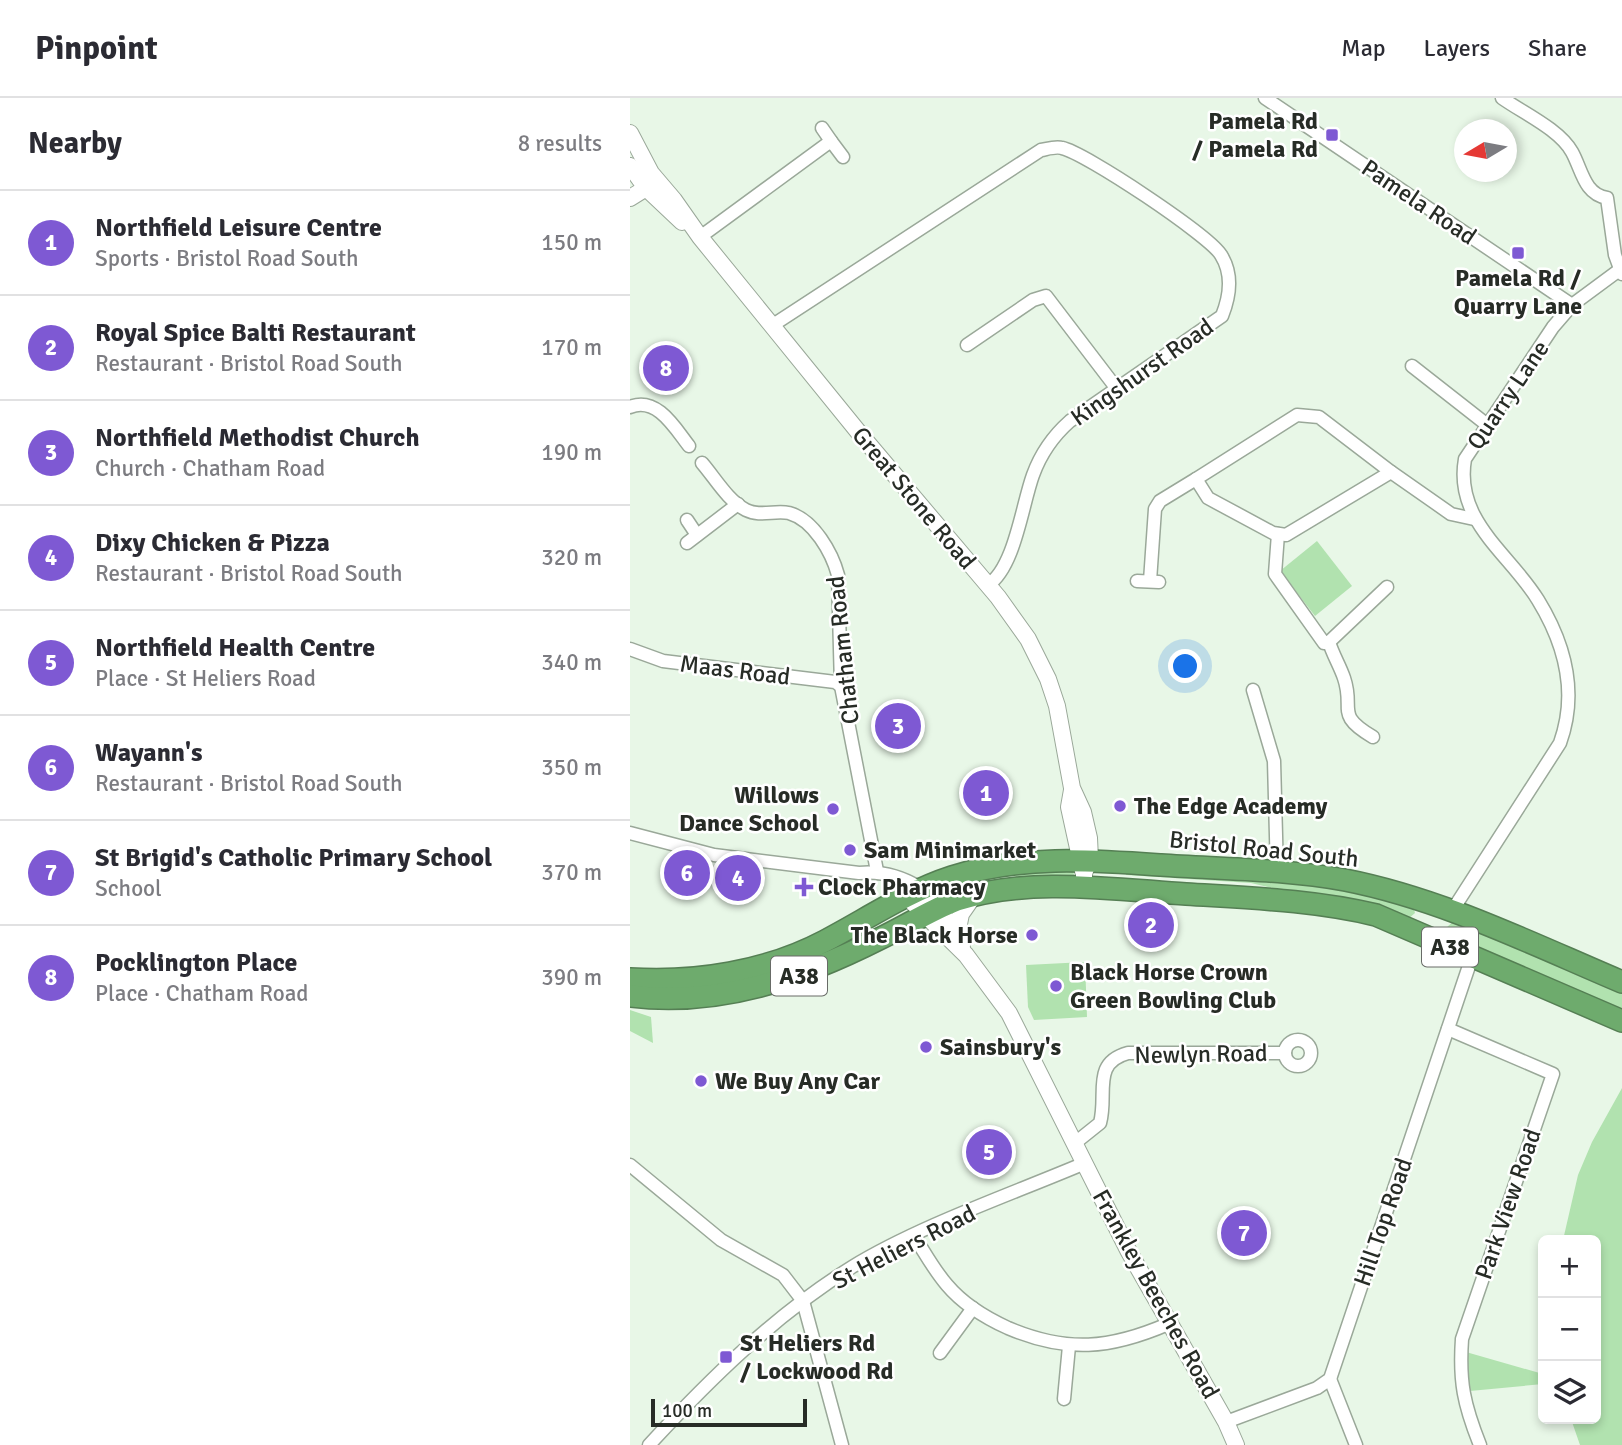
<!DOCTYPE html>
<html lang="en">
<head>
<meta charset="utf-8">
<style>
  :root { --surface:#fff; --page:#f7f7f7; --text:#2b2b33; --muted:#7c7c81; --line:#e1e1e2; --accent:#7e59d3 }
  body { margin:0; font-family:Signika,sans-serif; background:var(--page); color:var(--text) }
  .controls { position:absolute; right:21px; bottom:21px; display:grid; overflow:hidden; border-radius:10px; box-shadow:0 4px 10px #0003 }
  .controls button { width:63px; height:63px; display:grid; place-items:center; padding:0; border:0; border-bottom:2px solid var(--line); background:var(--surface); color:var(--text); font:35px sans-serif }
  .compass { position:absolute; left:824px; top:21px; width:63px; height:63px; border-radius:50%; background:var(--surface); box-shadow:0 4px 10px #0003; rotate:260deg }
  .scale { position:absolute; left:21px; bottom:18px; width:156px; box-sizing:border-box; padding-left:7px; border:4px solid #272c26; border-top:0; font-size:19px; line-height:24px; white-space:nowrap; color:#272c26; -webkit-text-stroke:5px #fff; paint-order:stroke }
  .you { position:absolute; left:556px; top:569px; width:24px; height:24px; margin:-18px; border:5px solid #fff; border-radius:50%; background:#1a73e8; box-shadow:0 0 0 10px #1a73e833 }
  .badge { display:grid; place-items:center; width:46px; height:46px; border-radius:50%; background:var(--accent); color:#fff; font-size:23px; font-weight:700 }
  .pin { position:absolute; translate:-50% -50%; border:4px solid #fff; box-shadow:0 2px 7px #0006 }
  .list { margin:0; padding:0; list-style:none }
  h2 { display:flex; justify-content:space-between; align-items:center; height:91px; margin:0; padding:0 28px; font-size:30px }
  h2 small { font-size:23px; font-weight:400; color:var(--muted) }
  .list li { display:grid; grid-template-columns:46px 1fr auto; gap:21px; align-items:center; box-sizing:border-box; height:105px; padding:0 28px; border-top:2px solid var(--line) }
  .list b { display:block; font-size:26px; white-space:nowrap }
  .list p { margin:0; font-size:23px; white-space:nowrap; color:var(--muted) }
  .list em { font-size:23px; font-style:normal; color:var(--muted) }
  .icon { flex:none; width:38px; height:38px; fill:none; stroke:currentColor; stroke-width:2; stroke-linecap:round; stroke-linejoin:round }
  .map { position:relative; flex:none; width:992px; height:1347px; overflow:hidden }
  header { display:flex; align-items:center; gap:42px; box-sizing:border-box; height:98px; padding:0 35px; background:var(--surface); border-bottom:2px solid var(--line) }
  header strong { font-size:33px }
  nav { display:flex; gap:38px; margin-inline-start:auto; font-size:24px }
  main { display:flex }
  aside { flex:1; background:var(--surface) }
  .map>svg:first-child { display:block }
  .green { fill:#b1e2af }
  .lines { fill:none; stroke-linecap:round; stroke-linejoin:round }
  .street-casing { stroke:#9aa899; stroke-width:15 }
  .secondary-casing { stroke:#9aa899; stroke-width:18 }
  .highway-casing { stroke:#557f54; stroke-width:24 }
  .street { stroke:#fff; stroke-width:12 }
  .secondary { stroke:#fff; stroke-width:16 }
  .highway { stroke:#6eab6d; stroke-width:21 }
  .poi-dot { fill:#7e59d3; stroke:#fff; stroke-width:2.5 }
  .labels { text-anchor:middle; stroke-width:5; stroke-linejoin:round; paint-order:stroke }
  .shield { fill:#fff; stroke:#686b67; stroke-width:2 }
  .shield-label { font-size:23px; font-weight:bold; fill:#272c26 }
  .poi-label { font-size:24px; font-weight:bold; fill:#272c26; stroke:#fff; text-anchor:start }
  .street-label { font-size:24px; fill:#272c26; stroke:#fff }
</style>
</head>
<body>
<header>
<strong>Pinpoint</strong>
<nav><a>Map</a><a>Layers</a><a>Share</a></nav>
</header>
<main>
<aside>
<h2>Nearby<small>8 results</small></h2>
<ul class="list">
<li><span class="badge">1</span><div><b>Northfield Leisure Centre</b><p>Sports · Bristol Road South</p></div><em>150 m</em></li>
<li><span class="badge">2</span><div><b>Royal Spice Balti Restaurant</b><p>Restaurant · Bristol Road South</p></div><em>170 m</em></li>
<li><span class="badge">3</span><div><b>Northfield Methodist Church</b><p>Church · Chatham Road</p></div><em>190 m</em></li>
<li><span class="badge">4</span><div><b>Dixy Chicken &amp; Pizza</b><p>Restaurant · Bristol Road South</p></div><em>320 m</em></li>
<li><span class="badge">5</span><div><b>Northfield Health Centre</b><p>Place · St Heliers Road</p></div><em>340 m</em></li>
<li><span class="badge">6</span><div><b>Wayann's</b><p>Restaurant · Bristol Road South</p></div><em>350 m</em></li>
<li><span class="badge">7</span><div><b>St Brigid's Catholic Primary School</b><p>School</p></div><em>370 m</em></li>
<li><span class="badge">8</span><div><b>Pocklington Place</b><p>Place · Chatham Road</p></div><em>390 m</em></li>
</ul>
</aside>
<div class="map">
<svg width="992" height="1347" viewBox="0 0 992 1347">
  <rect width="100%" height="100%" fill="#e8f7e7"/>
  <!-- green -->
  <g class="green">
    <path d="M687,443L722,488L685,518L650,473Z"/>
    <path d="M497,768L655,780L782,804L785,815L777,822L621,785L496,777Z"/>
    <path d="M398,772H443L444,777L427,781L381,778L334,786V782Z"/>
    <path d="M827,820L992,888V912L816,836V830Z"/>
    <path d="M455,864L457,919L404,922L398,909L396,867Z"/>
    <path d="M0,912L21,919L23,945L0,933Z"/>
    <path d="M992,990V1347H950L941,1321H966V1142H933L948,1077L962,1044Z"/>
    <path d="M836,1254L913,1276V1286L840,1293Z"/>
  </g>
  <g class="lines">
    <defs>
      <g id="street">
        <path d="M635,0L942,207"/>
        <path d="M872,0C893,15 929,31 942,54C952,72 954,96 977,100L985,157L992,176"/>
        <path d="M192,30L201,43"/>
        <path d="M70,139L201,43L213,59"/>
        <path d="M143,227L411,52C417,51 426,48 432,50C454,54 580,138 591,157C603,176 600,198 592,218L440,323C423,338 411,355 403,377C392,407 385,469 358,487"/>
        <path d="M337,247L403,202L416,198L487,291"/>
        <path d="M782,268L856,326"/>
        <path d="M0,309C27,298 45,330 59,348"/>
        <path d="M72,365C85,380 98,403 116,412C130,419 145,412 159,415C184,422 202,455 208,477L211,588L247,773"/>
        <path d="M566,381L667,317L689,319L761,374"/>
        <path d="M57,422L67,437"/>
        <path d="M648,436L645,476L694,545L699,544L757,489"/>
        <path d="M57,445L108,406"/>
        <path d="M507,483L529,484"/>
        <path d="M520,483L525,411L530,403L566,381L578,400L643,435L656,437L761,374L821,416L844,421"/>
        <path d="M699,544C703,557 710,568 714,580C725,612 704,616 743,639"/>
        <path d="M0,551L33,563L205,584L211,588"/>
        <path d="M623,592L644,663L647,775"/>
        <path d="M0,735L84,757L229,775C251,773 271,778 290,790"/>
        <path d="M822,813L930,645C948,595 935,546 908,502C880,456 824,423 835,361L923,229L942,207L992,170"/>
        <path d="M818,931L923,976L832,1241C829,1284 834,1307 850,1347"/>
        <circle cx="668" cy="955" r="13"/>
        <path d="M445,1045L470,1025C478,996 461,965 498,955H655"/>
        <path d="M0,1067L91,1142L153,1177L173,1203L212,1347"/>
        <path d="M284,1138C295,1155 304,1172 317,1187C333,1206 356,1220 378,1230C437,1255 480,1251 538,1226"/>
        <path d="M310,1255L343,1210"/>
        <path d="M700,1281L726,1347"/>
        <path d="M434,1301L439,1248"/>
        <path d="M596,1324L687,1290L700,1281L842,859"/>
        <path d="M19,1347C80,1281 145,1217 222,1169C289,1128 382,1096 455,1065"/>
      </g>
      <g id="secondary">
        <path d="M0,35L21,75L44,102L70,139L230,336L368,499L398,541L418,581L427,608L442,690L453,714L459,740L460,761L454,775V791"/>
        <path d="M0,68L16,90L52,124"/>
        <path d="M0,100L16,90L19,81"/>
        <path d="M442,692L439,709L453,773"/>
        <path d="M290,790L317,821L332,848"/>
        <path d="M276,798L336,857L379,915L498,1152L596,1324L606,1347"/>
        <path d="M327,836L331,816L345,796"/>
      </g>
      <g id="highway">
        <path d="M0,881C66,885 136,874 195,843C237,821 276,794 322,779C391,757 460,762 531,767C591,771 655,771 715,782C812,801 902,846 992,884"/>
        <path d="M0,898C90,909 172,880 251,840C276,828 301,812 327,802C399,779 481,791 556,796C619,800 684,802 746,817L992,923"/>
      </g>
    </defs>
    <!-- street casing -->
    <use href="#street" class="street-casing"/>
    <!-- secondary casing -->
    <use href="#secondary" class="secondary-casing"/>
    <!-- highway casing -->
    <use href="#highway" class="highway-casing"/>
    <!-- street -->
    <use href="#street" class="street"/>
    <!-- secondary -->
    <use href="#secondary" class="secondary"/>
    <!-- highway -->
    <use href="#highway" class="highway"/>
  </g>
  <!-- markers -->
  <g class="poi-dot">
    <rect x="695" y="30" width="14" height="14" rx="3.5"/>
    <rect x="881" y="148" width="14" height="14" rx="3.5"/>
    <circle cx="490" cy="708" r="7"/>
    <circle cx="203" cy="711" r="7"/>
    <circle cx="220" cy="752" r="7"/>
    <path d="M170.5 778.5h7v7h7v7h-7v7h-7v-7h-7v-7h7z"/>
    <circle cx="402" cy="837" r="7"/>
    <circle cx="426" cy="888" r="7"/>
    <circle cx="296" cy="949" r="7"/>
    <circle cx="71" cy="983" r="7"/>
    <rect x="89" y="1252" width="14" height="14" rx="3.5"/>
  </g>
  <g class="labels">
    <!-- shield labels -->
    <g class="shield">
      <rect x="792" y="829.5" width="56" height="39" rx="5"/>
      <rect x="141" y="858.5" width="56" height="39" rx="5"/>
    </g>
    <g class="shield-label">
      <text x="820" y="857">A38</text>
      <text x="169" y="886">A38</text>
    </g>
    <!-- poi labels -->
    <g class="poi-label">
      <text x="688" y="31" text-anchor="end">Pamela Rd<tspan x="688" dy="28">/ Pamela Rd</tspan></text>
      <text x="888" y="188" text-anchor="middle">Pamela Rd /<tspan x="888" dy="28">Quarry Lane</tspan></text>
      <text x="189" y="705" text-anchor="end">Willows<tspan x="189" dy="28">Dance School</tspan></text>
      <text x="504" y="716">The Edge Academy</text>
      <text x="234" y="760">Sam Minimarket</text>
      <text x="188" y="797">Clock Pharmacy</text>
      <text x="388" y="845" text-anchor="end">The Black Horse</text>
      <text x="440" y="882">Black Horse Crown<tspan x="440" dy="28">Green Bowling Club</tspan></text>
      <text x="310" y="957">Sainsbury's</text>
      <text x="85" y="991">We Buy Any Car</text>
      <text x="110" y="1253">St Heliers Rd<tspan x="110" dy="28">/ Lockwood Rd</tspan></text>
    </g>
    <!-- street labels -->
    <g class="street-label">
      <text transform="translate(789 104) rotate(34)" y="8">Pamela Road</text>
      <text transform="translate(512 274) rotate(-35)" y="8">Kingshurst Road</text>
      <text transform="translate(878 297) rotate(-56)" y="8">Quarry Lane</text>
      <text transform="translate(284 400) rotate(50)" y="8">Great Stone Road</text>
      <text transform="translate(213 552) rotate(-96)" y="8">Chatham Road</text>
      <text transform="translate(105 572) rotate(7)" y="8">Maas Road</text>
      <text transform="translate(634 751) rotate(6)" y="8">Bristol Road South</text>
      <text transform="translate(571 956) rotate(-1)" y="8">Newlyn Road</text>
      <text transform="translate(878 1106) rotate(-71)" y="8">Park View Road</text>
      <text transform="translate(753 1124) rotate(-71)" y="8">Hill Top Road</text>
      <text transform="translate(274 1149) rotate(-27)" y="8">St Heliers Road</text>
      <text transform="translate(526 1196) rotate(61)" y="8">Frankley Beeches Road</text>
    </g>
  </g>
</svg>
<div class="controls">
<button>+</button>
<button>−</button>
<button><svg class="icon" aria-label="layers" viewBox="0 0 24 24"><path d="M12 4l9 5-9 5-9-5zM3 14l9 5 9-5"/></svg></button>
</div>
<svg class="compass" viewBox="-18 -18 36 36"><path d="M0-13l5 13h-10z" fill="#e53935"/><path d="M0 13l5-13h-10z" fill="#7c7c81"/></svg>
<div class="scale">100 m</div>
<div class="you"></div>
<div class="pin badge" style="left:356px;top:695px">1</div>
<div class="pin badge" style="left:521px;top:827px">2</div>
<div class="pin badge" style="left:268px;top:628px">3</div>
<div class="pin badge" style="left:108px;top:780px">4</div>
<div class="pin badge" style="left:359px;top:1054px">5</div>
<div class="pin badge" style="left:57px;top:775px">6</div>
<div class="pin badge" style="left:614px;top:1135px">7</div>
<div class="pin badge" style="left:36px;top:270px">8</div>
</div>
</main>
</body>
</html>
